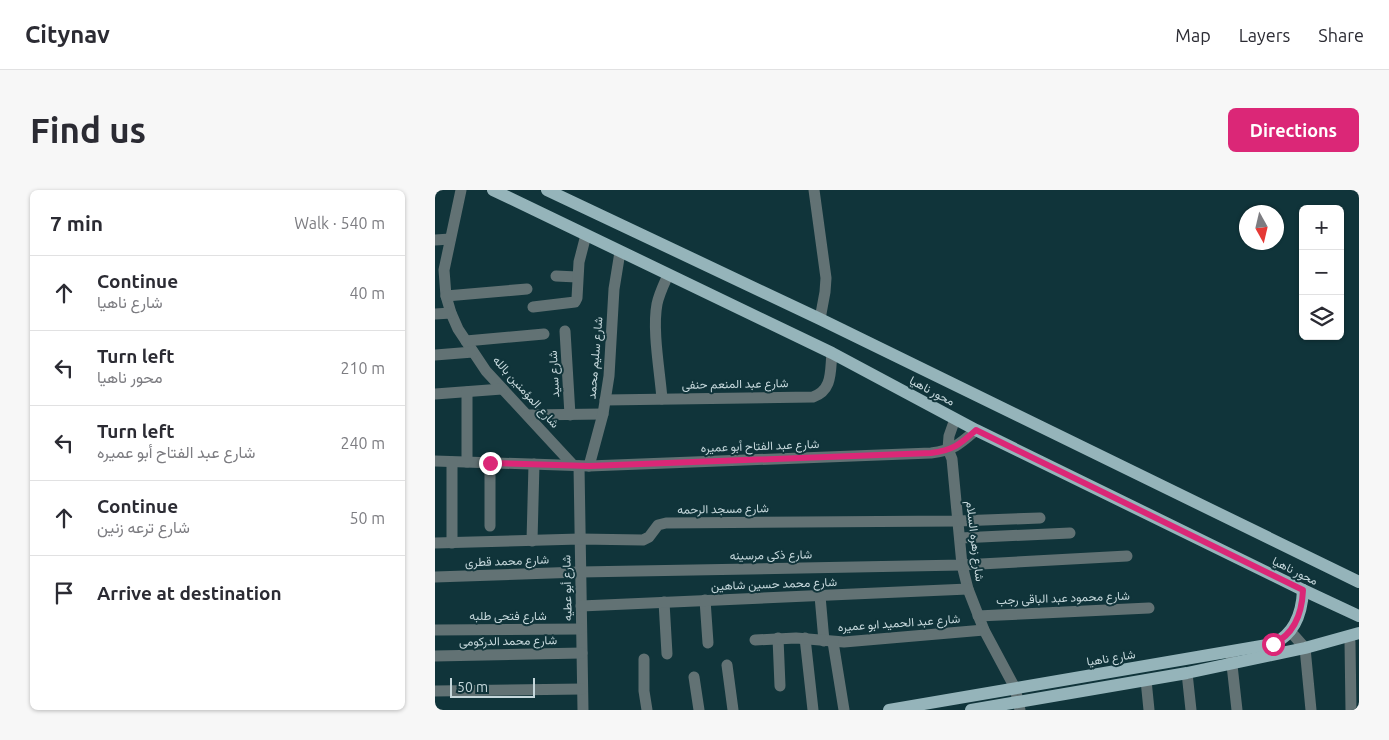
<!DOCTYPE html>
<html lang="en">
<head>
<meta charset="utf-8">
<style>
  :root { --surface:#fff; --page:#f7f7f7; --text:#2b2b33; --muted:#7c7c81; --line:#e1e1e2; --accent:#db2777 }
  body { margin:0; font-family:Ubuntu,Vazirmatn,sans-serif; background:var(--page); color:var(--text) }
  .controls { position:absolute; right:15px; top:15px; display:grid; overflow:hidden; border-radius:8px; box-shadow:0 1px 4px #0004 }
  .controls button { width:45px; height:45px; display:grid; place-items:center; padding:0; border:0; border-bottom:1px solid var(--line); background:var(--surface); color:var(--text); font:25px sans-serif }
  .compass { position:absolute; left:804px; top:15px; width:45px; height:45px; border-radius:50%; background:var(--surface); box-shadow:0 1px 4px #0004; rotate:172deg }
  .scale { position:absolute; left:15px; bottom:12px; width:85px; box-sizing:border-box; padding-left:5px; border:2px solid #c5d7db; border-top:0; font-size:14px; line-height:18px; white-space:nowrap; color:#c5d7db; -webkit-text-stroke:4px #10343a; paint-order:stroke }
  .stop { position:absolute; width:15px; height:15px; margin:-11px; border:4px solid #db2777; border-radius:50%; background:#fff }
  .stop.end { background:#db2777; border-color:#fff; box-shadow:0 1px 5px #0008 }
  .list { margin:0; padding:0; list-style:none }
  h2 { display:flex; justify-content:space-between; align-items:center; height:65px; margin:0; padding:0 20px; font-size:21px }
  h2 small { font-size:16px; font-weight:400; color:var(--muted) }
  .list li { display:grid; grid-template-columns:32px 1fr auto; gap:15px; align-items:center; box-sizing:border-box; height:75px; padding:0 20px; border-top:1px solid var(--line) }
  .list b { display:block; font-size:19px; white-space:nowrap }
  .list p { margin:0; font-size:16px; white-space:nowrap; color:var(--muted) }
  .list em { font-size:16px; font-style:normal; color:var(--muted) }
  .icon { flex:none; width:28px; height:28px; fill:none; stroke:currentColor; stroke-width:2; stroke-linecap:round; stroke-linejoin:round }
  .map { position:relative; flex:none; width:924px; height:520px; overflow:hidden; border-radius:8px }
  header { display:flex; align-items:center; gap:30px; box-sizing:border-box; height:70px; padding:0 25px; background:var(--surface); border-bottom:1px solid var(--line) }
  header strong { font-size:24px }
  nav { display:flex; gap:28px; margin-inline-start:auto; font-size:18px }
  .intro { display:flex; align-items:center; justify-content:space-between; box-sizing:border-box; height:120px; padding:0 30px }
  h1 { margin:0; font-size:35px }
  .button { padding:12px 22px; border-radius:8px; background:var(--accent); color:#fff; font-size:18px; font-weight:700 }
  main { display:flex; gap:30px; padding:0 30px }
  aside { flex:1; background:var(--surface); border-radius:8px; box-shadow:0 1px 4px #0004 }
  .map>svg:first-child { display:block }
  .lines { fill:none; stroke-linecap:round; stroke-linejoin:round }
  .minor { stroke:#627274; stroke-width:11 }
  .major { stroke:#95b4ba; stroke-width:12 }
  .route { stroke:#db2777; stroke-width:6 }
  .labels { text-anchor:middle; stroke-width:4; stroke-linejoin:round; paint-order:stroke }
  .street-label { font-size:12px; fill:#c5d7db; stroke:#10343a }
</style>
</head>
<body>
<header>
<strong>Citynav</strong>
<nav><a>Map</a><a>Layers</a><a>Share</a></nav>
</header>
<div class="intro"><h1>Find us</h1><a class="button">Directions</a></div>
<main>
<aside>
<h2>7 min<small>Walk · 540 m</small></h2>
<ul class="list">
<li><svg class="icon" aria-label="ahead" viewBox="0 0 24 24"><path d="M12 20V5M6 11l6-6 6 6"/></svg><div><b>Continue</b><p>شارع ناهيا</p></div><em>40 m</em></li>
<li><svg class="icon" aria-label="left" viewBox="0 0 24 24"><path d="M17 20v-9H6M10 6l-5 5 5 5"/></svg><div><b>Turn left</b><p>محور ناهيا</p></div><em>210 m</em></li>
<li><svg class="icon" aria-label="left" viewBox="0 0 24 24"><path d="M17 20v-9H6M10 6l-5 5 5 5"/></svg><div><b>Turn left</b><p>شارع عبد الفتاح أبو عميره</p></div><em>240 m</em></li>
<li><svg class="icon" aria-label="ahead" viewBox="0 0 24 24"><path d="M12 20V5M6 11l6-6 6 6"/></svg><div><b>Continue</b><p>شارع ترعه زنين</p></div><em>50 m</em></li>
<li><svg class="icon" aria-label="arrive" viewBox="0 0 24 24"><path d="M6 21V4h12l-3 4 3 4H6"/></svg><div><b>Arrive at destination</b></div></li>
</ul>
</aside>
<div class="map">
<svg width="924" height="520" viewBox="0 0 924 520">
  <rect width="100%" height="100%" fill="#10343a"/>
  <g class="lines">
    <!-- minor -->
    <g class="minor">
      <path d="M26,0L9,80L11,106L16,123L23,139L51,181L138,275"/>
      <path d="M379,0L391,88L390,102L385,129"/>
      <path d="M0,50L15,49"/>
      <path d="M121,86L142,87"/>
      <path d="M11,106L92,99"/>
      <path d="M98,117L140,112L142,108L144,72L151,45"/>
      <path d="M0,124L16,123"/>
      <path d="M130,141L135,225"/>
      <path d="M31,151L109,144"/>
      <path d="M0,165L38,162"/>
      <path d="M0,204L67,199"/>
      <path d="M227,209C225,182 217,140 222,114C224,104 229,94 233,85"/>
      <path d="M170,210L378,207C398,200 395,181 397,163"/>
      <path d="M93,225L168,224"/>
      <path d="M513,259L517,269L527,375L533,399L549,440L580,498L585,520"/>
      <path d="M513,259L514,246L520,229"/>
      <path d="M0,271L154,276L496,263C519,260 525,254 541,240"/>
      <path d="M32,272V202"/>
      <path d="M144,276L148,520"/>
      <path d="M154,276L168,224L174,186L179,99L185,62"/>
      <path d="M55,336V273"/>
      <path d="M525,348L635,343"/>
      <path d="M97,351L99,274"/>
      <path d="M0,353L145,349L208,350L214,347L223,335L231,333L523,331L605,328"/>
      <path d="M17,353V272"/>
      <path d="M0,387L145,382L527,375L692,366"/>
      <path d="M385,406L389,451"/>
      <path d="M270,410L273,453"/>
      <path d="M229,412L232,464"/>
      <path d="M146,416L533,399"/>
      <path d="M543,426L714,418"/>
      <path d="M0,440L146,439"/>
      <path d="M855,441L870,458L876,520"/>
      <path d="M343,448L345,496"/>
      <path d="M370,448L378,520"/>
      <path d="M320,450L361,448L409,452L549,440"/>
      <path d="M398,452L409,520"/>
      <path d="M915,452L916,520"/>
      <path d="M0,466L147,463"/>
      <path d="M796,466L802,520"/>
      <path d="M209,469V501L212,520"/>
      <path d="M292,475L298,520"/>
      <path d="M752,483L756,520"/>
      <path d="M259,487L264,520"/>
      <path d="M711,490L714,520"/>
      <path d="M0,501L147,499"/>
    </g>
    <!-- major -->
    <g class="major">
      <path d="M58,0L397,163L541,240L868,400L924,426"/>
      <path d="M112,0L385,129L924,392"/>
      <path d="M454,520L838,454C860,444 867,423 868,400"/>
      <path d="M536,520L752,483L870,458L924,443"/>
    </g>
  </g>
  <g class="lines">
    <!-- route -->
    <path class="route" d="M55,273L154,276L496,263C519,260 525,254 541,240L868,400C867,423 860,444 838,454"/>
  </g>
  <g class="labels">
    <!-- street labels -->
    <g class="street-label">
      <text transform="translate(160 168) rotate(-85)" y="4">شارع سليم محمد</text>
      <text transform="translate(119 184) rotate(-93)" y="4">شارع سيد</text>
      <text transform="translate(300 194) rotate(-1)" y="4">شارع عبد المنعم حنفى</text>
      <text transform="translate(497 201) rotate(28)" y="4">محور ناهيا</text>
      <text transform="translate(91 202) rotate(48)" y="4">شارع المؤمنين بالله</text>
      <text transform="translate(325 256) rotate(-2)" y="4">شارع عبد الفتاح أبو عميره</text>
      <text transform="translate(288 319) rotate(-1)" y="4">شارع مسجد الرحمه</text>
      <text transform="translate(540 351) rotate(83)" y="4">شارع زهره السلام</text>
      <text transform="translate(336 365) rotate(-1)" y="4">شارع ذكى مرسينه</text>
      <text transform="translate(72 371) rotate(-2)" y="4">شارع محمد قطرى</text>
      <text transform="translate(860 381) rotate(26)" y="4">محور ناهيا</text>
      <text transform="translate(339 394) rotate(-2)" y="4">شارع محمد حسين شاهين</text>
      <text transform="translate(132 398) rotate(-91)" y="4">شارع أبو عطيه</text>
      <text transform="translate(628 408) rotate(-2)" y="4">شارع محمود عبد الباقى رجب</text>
      <text x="73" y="430">شارع فتحى طلبه</text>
      <text transform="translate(464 433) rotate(-4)" y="4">شارع عبد الحميد ابو عميره</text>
      <text transform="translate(73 451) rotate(-1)" y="4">شارع محمد الدركومى</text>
      <text transform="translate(676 468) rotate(-9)" y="4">شارع ناهيا</text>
    </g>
  </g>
</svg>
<div class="controls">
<button>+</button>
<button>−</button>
<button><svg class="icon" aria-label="layers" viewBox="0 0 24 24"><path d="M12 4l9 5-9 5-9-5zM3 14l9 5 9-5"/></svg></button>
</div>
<svg class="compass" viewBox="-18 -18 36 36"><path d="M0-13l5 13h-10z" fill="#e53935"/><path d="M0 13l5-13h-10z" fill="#7c7c81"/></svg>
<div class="scale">50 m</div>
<div class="stop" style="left:838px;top:454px"></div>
<div class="stop end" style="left:55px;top:273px"></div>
</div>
</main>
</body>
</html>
